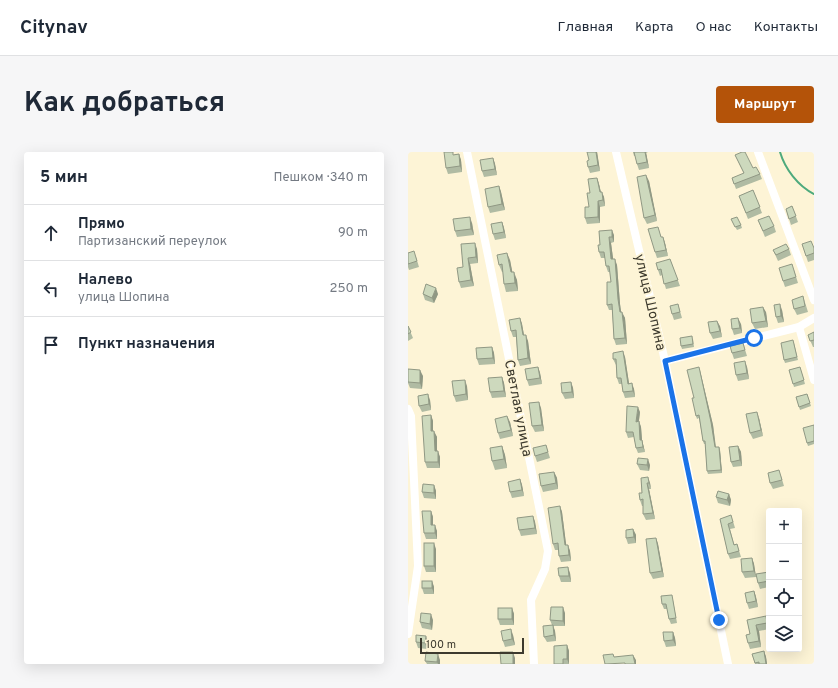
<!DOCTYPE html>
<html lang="ru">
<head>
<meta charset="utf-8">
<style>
  :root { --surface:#fff; --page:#f6f6f7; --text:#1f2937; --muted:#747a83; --line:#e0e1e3; --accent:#b45309 }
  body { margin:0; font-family:Overpass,sans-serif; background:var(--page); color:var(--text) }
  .controls { position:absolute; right:12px; bottom:12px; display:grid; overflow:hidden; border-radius:4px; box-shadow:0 4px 16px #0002 }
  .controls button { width:36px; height:36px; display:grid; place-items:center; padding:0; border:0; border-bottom:1px solid var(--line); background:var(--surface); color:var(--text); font:20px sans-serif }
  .scale { position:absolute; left:12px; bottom:10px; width:104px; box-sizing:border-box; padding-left:4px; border:2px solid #3d3a2e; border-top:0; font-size:11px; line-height:14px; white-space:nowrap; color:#3d3a2e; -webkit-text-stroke:3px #fdf4d6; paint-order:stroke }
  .stop { position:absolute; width:12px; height:12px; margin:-9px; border:3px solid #1a73e8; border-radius:50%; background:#fff }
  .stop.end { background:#1a73e8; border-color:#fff; box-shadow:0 1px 4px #0008 }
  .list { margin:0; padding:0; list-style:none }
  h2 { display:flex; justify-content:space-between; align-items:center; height:52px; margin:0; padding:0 16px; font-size:17px }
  h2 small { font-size:13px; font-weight:400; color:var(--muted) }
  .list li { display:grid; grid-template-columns:26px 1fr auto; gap:12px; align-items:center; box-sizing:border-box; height:56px; padding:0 16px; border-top:1px solid var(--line) }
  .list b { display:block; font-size:15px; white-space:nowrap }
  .list p { margin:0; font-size:13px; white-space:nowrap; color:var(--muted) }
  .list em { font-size:13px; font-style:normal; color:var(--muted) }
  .icon { flex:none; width:22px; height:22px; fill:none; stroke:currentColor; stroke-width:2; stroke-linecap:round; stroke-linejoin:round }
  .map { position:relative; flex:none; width:406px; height:512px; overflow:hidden; border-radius:4px }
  header { display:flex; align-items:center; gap:24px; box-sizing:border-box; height:56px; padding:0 20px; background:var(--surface); border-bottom:1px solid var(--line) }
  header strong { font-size:19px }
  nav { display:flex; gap:22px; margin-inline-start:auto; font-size:14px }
  .intro { display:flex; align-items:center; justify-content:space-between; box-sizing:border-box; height:96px; padding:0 24px }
  h1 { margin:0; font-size:28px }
  .button { padding:10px 18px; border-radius:4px; background:var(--accent); color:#fff; font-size:14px; font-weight:700 }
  main { display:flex; gap:24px; padding:0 24px }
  aside { flex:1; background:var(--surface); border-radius:4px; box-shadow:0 4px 16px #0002 }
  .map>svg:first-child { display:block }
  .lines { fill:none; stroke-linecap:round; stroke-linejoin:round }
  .stream { stroke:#4eaa7d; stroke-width:2 }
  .minor { stroke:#fff; stroke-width:8 }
  .wall { fill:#b0bba3 }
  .shaded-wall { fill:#909884 }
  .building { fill:#cdd9bd; stroke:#909884 }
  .route { stroke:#1a73e8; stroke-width:5 }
  .labels { text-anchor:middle; stroke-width:3.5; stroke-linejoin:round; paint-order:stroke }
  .street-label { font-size:14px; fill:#3d3a2e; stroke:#fdf4d6 }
</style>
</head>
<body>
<header>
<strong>Citynav</strong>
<nav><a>Главная</a><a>Карта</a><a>О нас</a><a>Контакты</a></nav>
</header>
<div class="intro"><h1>Как добраться</h1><a class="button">Маршрут</a></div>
<main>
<aside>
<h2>5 мин<small>Пешком · 340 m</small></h2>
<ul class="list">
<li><svg class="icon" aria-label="ahead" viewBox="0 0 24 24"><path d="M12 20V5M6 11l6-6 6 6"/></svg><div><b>Прямо</b><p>Партизанский переулок</p></div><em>90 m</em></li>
<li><svg class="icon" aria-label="left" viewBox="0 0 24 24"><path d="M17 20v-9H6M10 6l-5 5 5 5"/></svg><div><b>Налево</b><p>улица Шопина</p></div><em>250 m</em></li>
<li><svg class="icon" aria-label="arrive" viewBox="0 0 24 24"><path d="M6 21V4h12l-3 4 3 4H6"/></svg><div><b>Пункт назначения</b></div></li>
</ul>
</aside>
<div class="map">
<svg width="406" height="512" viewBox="0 0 406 512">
  <rect width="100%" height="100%" fill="#fdf4d6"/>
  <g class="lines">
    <!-- stream -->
    <path class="stream" d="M372,0C377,17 390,34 406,42"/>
    <!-- minor -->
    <g class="minor">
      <path d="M59,0L140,399L137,417L123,448L126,512"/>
      <path d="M208,0L257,209L320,512"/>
      <path d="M350,0L406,148"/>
      <path d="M391,175L406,228"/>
      <path d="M257,209L391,175L406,166"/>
      <path d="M0,257L3,264L10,414L0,482"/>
    </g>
  </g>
  <!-- wall -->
  <g class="wall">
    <path d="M189,0L192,19L182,21L180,15L181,8Z"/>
    <path d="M225,0H240L238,1L241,16L231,18L229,12L227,4H226Z"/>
    <path d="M47,2H51L53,8L54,20L40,22L38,16Z"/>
    <path d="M327,3L352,22L354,27L328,37L324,26L336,22Z"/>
    <path d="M85,6L87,12L89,23L76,25L74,19Z"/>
    <path d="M189,26L191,32L193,40L196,45L197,54L192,55V71L179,72L177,66L181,55L182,41Z"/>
    <path d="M241,29L249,69L239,72L236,66Z"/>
    <path d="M91,34L93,40L97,58L82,61L80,55Z"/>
    <path d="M345,38L354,61L340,67L331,44Z"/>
    <path d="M384,54L390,70L383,73L378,57Z"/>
    <path d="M323,67L333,73L334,76L329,78Z"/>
    <path d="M350,68L366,74L368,80L357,85Z"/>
    <path d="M94,70L96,76L98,86L87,88L85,82Z"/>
    <path d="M64,71L66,83L49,85L47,79Z"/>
    <path d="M250,75L253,85H255L257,91L260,104L249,106L247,100Z"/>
    <path d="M191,79L206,83V90L203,91L205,107L209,113L212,152L213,160L217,166L219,192L208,193L206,187L204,158H201L199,153L203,130L202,120H200L198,114L197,106H193L191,100L192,93Z"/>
    <path d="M53,92L69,97L70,111L62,112L66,134L53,136L51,130L55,115Z"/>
    <path d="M394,92L406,96V108L400,110Z"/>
    <path d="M381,97L383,103L370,109L365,98Z"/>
    <path d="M0,101L8,105L11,115L1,118L0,115Z"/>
    <path d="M262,107L272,134L258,137L254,123L252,124L250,118Z"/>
    <path d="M102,108L104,120L109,128L110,139L98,140L96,132L95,120H94L91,113Z"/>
    <path d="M386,118L390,131L377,135L375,129Z"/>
    <path d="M15,142H30L26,151L17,148Z"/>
    <path d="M395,144L400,160L389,163L386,157Z"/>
    <path d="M270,152L274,166L266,168L264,162Z"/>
    <path d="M374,158L376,170L370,171L368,165Z"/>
    <path d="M358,160L360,175L347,177L344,171Z"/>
    <path d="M112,166L114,172L116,183L120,189L123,212L112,214L110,208L108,185H105L103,179Z"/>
    <path d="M333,172L334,181L326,183L324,177Z"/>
    <path d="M0,174L5,186L0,189Z"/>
    <path d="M312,174L314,185L305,187L302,181Z"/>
    <path d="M406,180V195H405L400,183Z"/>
    <path d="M285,187L286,195L274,197L273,194Z"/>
    <path d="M335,191L339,204L326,207L324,201Z"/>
    <path d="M386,191L390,208L377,211L376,208Z"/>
    <path d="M84,195L86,201L87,212L71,213L69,207Z"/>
    <path d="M217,205L221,231L226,237L227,245L217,246L215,240L214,232H211L209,226L208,213L205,207Z"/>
    <path d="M130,215L132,221L134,232L121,234L119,228Z"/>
    <path d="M339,215L341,227L330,229L328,223Z"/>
    <path d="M392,215L397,232L386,235L381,218Z"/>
    <path d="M0,217L15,224L14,237L2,236L0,231Z"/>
    <path d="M292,218L305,273L308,295H311L312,298L314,321L300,322L299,319L297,292H296L295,289L291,266L289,267L288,264L286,246Z"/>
    <path d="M94,225L96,231L98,245L84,246L82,240Z"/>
    <path d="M163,230L165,236L166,246L157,247L154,241Z"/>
    <path d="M59,234L60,248L48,250L46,244Z"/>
    <path d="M399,242L403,254L392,258L388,245Z"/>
    <path d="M22,248L23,258L14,260L11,254Z"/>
    <path d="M133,256L136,279L127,280L124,274Z"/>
    <path d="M232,260L231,269L233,275L234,288L237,300L230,301L228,296L226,285L220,286L218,280Z"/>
    <path d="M23,263L25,269V279L29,285V299L32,305V316H19L17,310Z"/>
    <path d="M351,266L355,284L345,287L342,281Z"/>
    <path d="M102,270L105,284L92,287L90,281Z"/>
    <path d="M406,273V292L400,294L399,291Z"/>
    <path d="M138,293L142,306L129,310L127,304Z"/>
    <path d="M94,294L97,303L99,316L87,318L84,309Z"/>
    <path d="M330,294L333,300L334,314L325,315L323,310Z"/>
    <path d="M229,312L242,313L241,319L232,318Z"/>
    <path d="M146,320L149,326L150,337L135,340L133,334Z"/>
    <path d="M373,324L376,334L365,337L362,331Z"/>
    <path d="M233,326L242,331L243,337H241L247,367L238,368L235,362V354H234L232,348L234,341Z"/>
    <path d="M112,327L114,333L116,344L104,346L102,340Z"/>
    <path d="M26,333L28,339V347L16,346L14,340Z"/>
    <path d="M321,342L323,348L322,354L310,351L308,345Z"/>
    <path d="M152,354L154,360L158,393H160L162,399L163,409L153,410L151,404L150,398H147L145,392Z"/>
    <path d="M23,359L25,365V373L29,379V387H18L16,381Z"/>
    <path d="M125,364L127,370L129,382L113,384L111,378Z"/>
    <path d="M312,367L325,369L327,376L322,377L326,392H329L333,405L322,407L320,402Z"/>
    <path d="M225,377L228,383V391L220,392L218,386Z"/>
    <path d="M248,386L250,392L256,425L245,427L242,421Z"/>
    <path d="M28,397V420H18L16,414Z"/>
    <path d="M344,406L346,412L348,425L337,426L334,420Z"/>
    <path d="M361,420V435L352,437L350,431Z"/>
    <path d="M162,421L163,430H153L151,424Z"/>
    <path d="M24,429L26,435V442H16L14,436Z"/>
    <path d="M346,439L348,445L350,455L341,457L339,451Z"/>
    <path d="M265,448L269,471L263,472L261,467L259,457H256L254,452Z"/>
    <path d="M104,456L106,462V473H92L90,467Z"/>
    <path d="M157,461V474H145L147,479L148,489L139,490L136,485L144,473L142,468Z"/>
    <path d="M25,468L24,478L14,476L12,470Z"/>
    <path d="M339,468L360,470L361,477L351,479L353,495L342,497L340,491L342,482Z"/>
    <path d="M265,480L267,486L268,494L258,495L256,489Z"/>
    <path d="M105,483L107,493L97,495L95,489Z"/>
    <path d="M8,490H20L19,497L10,496Z"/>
    <path d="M159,493L161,499V512H146Z"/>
    <path d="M356,499L358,505L359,512H347L344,502Z"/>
    <path d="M32,508V512H19L17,509Z"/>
  </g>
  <!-- shaded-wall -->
  <g class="shaded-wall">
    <path d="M188,0H189L192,19L190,13Z"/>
    <path d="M237,0H238L241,16L239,10Z"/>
    <path d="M51,2L53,8L54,20L52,14Z"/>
    <path d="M85,6L87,12L89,23L87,17Z"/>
    <path d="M238,23L241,29L249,69L247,63Z"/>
    <path d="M189,26L191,32L194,46L192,40Z"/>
    <path d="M91,34L93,40L97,58L94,52Z"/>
    <path d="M194,40L196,45L197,54L195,48Z"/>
    <path d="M190,49L192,55V71L190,65Z"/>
    <path d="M62,65L64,71L66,83L63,77Z"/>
    <path d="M94,70L96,76L98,86L96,80Z"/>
    <path d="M204,78L206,83V90L204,85Z"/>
    <path d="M201,85L203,91L206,113L203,107Z"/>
    <path d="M255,85L257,91L260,104L258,98Z"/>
    <path d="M67,91L69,97L70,111L68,105Z"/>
    <path d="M99,101L102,108L106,128L103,120Z"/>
    <path d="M60,106L62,112L66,134L63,128Z"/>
    <path d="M207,107L209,113L212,152L214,166L212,160L210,147Z"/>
    <path d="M106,120L109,128L110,139L107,131Z"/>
    <path d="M28,136L30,142L26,151L24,146Z"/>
    <path d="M372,152L374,158L376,170L373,164Z"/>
    <path d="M355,155L358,160L360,175L358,169Z"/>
    <path d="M214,160L217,166L219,192L217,186Z"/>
    <path d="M112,166L114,172L117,189L115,183Z"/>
    <path d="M330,166L333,172L334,181L332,176Z"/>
    <path d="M309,169L312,174L314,185L312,179Z"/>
    <path d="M118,183L120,189L123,212L120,206Z"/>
    <path d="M84,195L86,201L87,212L85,206Z"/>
    <path d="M215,199L217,205L222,238L220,232Z"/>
    <path d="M337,209L339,215L341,227L339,221Z"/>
    <path d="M130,215L132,221L134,232L132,226Z"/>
    <path d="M291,215L305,273L308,298L307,295Z"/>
    <path d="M12,218L15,224L14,237L12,231Z"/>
    <path d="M94,225L96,231L98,245L96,239Z"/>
    <path d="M57,228L59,234L60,248L58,242Z"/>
    <path d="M163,230L165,236L166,246L164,240Z"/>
    <path d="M224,231L226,237L227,245L225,239Z"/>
    <path d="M20,242L22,248L23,258L21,252Z"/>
    <path d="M131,250L133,256L136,279L134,273Z"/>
    <path d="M230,255L232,260L230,275L228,270Z"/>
    <path d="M349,260L351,266L355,284L353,278Z"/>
    <path d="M23,263L25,269V285L23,279Z"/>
    <path d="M99,264L102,270L105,284L103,278Z"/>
    <path d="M231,269L233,275L234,288L237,300L232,288Z"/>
    <path d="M26,279L29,285V305L27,299Z"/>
    <path d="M94,294L97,303L99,316L96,307Z"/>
    <path d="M330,294L333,300L334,314L332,308Z"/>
    <path d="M311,295L312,298L314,321L313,318Z"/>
    <path d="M30,299L32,305V316L30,310Z"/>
    <path d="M240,307L242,313L241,319L239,313Z"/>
    <path d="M146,320L149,326L150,337L148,331Z"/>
    <path d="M240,325L242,331L243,337L241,331Z"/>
    <path d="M112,327L114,333L116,344L114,338Z"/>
    <path d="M239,331L241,337L247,367L245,361Z"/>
    <path d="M26,333L28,339V347L26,341Z"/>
    <path d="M321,342L323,348L322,354L319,348Z"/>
    <path d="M152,354L154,360L159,399L157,393Z"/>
    <path d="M23,359L25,365V379L23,373Z"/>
    <path d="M125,364L127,370L129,382L127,376Z"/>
    <path d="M27,373L29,379V387L27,381Z"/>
    <path d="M225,377L228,383V391L226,385Z"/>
    <path d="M248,386L250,392L256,425L254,419Z"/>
    <path d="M26,391L28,397V420L26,414Z"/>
    <path d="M160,393L162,399L163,409L161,403Z"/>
    <path d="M344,406L346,412L348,425L346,419Z"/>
    <path d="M160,415L162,421L163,430L161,424Z"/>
    <path d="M24,429L26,435V442L24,436Z"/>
    <path d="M346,439L348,445L350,455L348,449Z"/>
    <path d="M155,455L157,461V474L155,469Z"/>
    <path d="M104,456L106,462V473L104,467Z"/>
    <path d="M23,462L25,468L24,478L22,472Z"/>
    <path d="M358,464L360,470L361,476L359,471Z"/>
    <path d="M145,473L147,479L148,489L146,483Z"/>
    <path d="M348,473L351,479L353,495L351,489Z"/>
    <path d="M103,477L105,483L107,493L104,487Z"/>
    <path d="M265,480L267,486L268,494L265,488Z"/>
    <path d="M18,484L20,490L19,497L17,491Z"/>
    <path d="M159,493L161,499V512L159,507Z"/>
    <path d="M356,499L358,505L359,512H358Z"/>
    <path d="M105,500L107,506V512H105Z"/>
    <path d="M30,502L32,508V512H30L29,510Z"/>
    <path d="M225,503L228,508V512H227Z"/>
  </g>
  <!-- building -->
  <g class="building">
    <path d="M36,0H45V3L51,2L52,14L38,16Z"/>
    <path d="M179,0H188L190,13L180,15L179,9L181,8Z"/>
    <path d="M226,0H237L239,10L229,12Z"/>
    <path d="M334,0H337L345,16L348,15L352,22L326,32L324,26L336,21L327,3Z"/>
    <path d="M85,6L87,17L74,19L72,8Z"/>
    <path d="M238,23L247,63L236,66L229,25Z"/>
    <path d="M189,26L192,40H194L195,48L190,49V65L177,66V55H181L179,41H182L180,27Z"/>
    <path d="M91,34L94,52L80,55L77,37Z"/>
    <path d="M345,38L352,55L338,61L331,44Z"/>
    <path d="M384,54L388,64L381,67L378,57Z"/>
    <path d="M361,64L366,74L355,79L350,68Z"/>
    <path d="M62,65L63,77L47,79L45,67Z"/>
    <path d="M329,65L333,73L327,75L323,67Z"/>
    <path d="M94,70L96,80L85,82L83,72Z"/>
    <path d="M250,75L253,85H255L258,98L247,100L240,77Z"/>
    <path d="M204,78V85H201L203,107H207L210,147L212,160H214L217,186L206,187L204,152L199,153V130H203L201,114H198L196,100H191L190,93H192L191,79Z"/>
    <path d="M403,89L406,96V101L398,104L394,92Z"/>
    <path d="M67,91L68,105L60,106L63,128L51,130L49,116L55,115L53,92Z"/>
    <path d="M378,92L381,97L368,103L365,98Z"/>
    <path d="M6,99L9,109L0,112V101Z"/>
    <path d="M99,101L103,120H106L107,131L96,132L94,112L91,113L89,103Z"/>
    <path d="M262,107L270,128L256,132L253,117L250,118L248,111Z"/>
    <path d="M384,112L388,125L375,129L371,116Z"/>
    <path d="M18,132L28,136L24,146L15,142Z"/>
    <path d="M395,144L397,154L386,157L384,148Z"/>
    <path d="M270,152L272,160L264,162L262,154Z"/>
    <path d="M372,152L373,164L368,165L366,153Z"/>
    <path d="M355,155L358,169L344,171L342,157Z"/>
    <path d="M112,166L115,183H118L120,206L110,208L108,178L103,179L101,168Z"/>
    <path d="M330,166L332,176L324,177L323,167Z"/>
    <path d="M309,169L312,179L302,181L300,170Z"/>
    <path d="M0,174L3,180L0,182Z"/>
    <path d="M406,180V188L402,189L400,183Z"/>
    <path d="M284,184L285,192L273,194L272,186Z"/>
    <path d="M385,188L389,205L376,208L373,191Z"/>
    <path d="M335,191L337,198L324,201L322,194Z"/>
    <path d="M84,195L85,206L69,207L68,196Z"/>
    <path d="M215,199L220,232L224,231L225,239L215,240L213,226H209L208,207H205V201Z"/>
    <path d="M337,209L339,221L328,223L326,211Z"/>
    <path d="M130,215L132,226L119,228L117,217Z"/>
    <path d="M291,215L303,270L307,295H311L313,318L299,319L297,289H295L291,263L288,264L284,246H286L279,218Z"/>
    <path d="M392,215L396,228L385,232L381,218Z"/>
    <path d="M0,217L12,218V231L0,230Z"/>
    <path d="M94,225L96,239L82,240L80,226Z"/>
    <path d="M57,228L58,242L46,244L44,229Z"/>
    <path d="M163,230L164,240L154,241L153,231Z"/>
    <path d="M20,242L21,252L11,254L10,244Z"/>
    <path d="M399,242L402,251L391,255L388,245Z"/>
    <path d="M131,250L134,273L124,274L121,251Z"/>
    <path d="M219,254L230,255L228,270L231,269L232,288H234L235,295L228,296L225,280H218Z"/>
    <path d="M349,260L353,278L342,281L338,262Z"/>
    <path d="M23,263V279H26L27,299H30V310H17L14,264Z"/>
    <path d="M99,264L103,278L90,281L87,267Z"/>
    <path d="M406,273V289L399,291L395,276Z"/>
    <path d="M138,293L140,300L127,304L125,296Z"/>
    <path d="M94,294L96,307L84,309L82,296Z"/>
    <path d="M330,294L332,308L323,310L321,295Z"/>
    <path d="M230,306L240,307L239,313L229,312Z"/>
    <path d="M371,318L374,328L362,331L360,321Z"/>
    <path d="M146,320L148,331L133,334L131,322Z"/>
    <path d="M240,325L241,331H239L245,361L235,362V347L232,348L231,341H234L233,326Z"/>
    <path d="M112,327L114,338L102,340L100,330Z"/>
    <path d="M15,332L26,333V341L14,340Z"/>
    <path d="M310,339L321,342L319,348L308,345Z"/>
    <path d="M152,354L157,393H160L161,403L151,404L150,391L145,392L140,356Z"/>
    <path d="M14,359H23V373H27V381H16Z"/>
    <path d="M323,363L325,370L320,372L326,393L329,392L331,399L320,402L312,367Z"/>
    <path d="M125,364L127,376L111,378L109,366Z"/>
    <path d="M225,377L226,385L218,386V378Z"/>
    <path d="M248,386L254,419L242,421L238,387Z"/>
    <rect x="16" y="391" width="10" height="23"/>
    <path d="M344,406L346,419L334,420L333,407Z"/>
    <path d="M160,415L161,424H151L150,416Z"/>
    <path d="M361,420V429L350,431L348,422Z"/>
    <rect x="14" y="429" width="10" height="7"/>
    <path d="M346,439L348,449L339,451L337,441Z"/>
    <path d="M264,443L268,466L261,467L258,452H254L253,444Z"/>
    <path d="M143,455H155V469L142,468Z"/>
    <rect x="90" y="456" width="14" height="11"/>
    <path d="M13,461L23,462L22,472L12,470Z"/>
    <path d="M358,464L359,471L348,473L351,489L340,491L338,483L342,482L339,468Z"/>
    <path d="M145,473L146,483L136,485L135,474Z"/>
    <path d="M103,477L104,487L95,489L93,479Z"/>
    <path d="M255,480H265V488L256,489Z"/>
    <path d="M8,483L18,484L17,491L8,490Z"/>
    <path d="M159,493V507H155V512H146V494Z"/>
    <path d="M356,499L358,512H351V510L347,511L344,502Z"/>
    <path d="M18,500L30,502L29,510L17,509Z"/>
    <path d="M92,500H105V512H93Z"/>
    <path d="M205,502L206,505L225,503L227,512H217V511L197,512L195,503Z"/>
  </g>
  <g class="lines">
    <!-- route -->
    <path class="route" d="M311,468L257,209L346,186"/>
  </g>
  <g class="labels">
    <!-- street labels -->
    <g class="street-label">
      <text transform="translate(243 150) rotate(77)" y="5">улица Шопина</text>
      <text transform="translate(111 256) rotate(79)" y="5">Светлая улица</text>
    </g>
  </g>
</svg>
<div class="controls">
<button>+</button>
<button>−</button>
<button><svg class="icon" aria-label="locate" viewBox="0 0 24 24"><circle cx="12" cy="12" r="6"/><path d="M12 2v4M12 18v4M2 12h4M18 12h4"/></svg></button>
<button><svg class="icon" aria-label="layers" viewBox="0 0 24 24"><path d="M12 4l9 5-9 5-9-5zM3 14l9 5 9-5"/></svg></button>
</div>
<div class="scale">100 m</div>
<div class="stop" style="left:346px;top:186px"></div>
<div class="stop end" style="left:311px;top:468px"></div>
</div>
</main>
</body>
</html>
